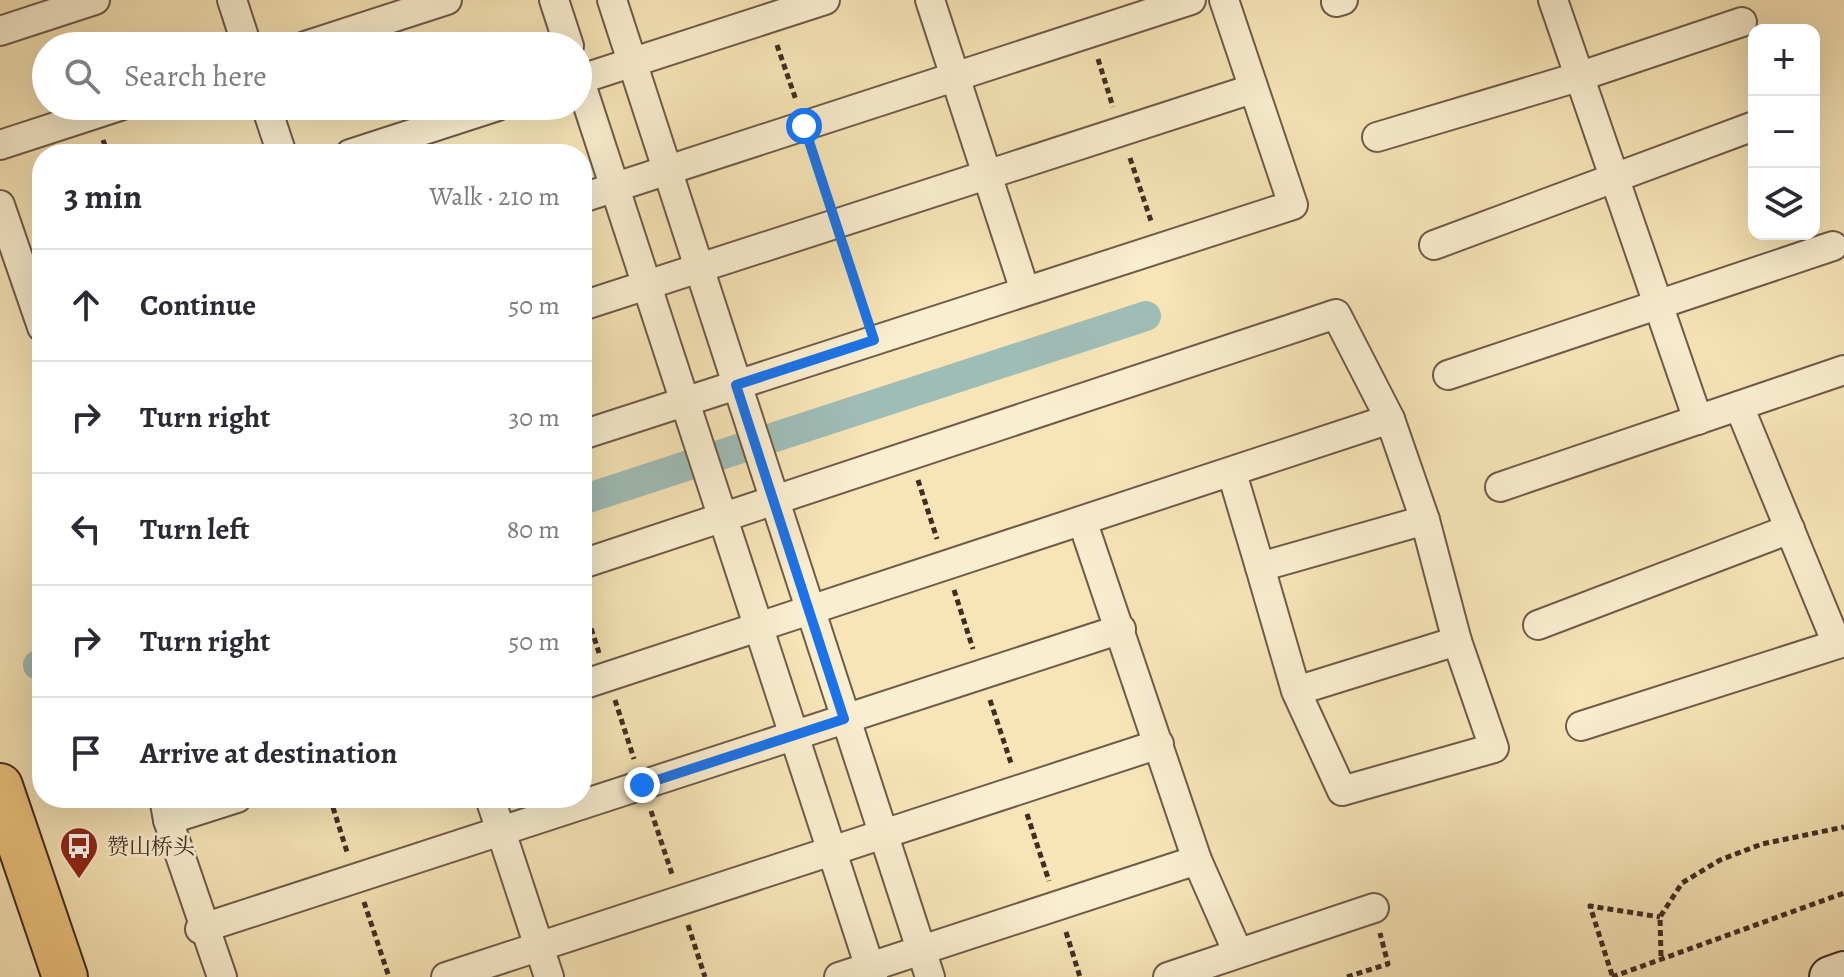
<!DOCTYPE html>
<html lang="en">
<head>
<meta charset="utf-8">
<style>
  :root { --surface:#fff; --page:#f7f7f7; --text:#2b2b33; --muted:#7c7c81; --line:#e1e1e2 }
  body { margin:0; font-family:Alegreya,"Noto Serif SC",serif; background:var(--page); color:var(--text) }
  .controls { position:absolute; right:24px; top:24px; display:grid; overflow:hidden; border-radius:16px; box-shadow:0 8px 32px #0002 }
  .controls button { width:72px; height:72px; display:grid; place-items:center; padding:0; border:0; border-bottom:2px solid var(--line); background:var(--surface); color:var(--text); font:40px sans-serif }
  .stop { position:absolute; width:24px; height:24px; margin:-18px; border:6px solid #1a73e8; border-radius:50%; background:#fff }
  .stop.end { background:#1a73e8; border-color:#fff; box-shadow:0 2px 8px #0008 }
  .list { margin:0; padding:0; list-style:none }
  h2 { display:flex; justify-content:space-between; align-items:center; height:104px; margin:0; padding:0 32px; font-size:34px }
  h2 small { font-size:26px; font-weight:400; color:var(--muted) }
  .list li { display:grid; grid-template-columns:52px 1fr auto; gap:24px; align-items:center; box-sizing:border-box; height:112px; padding:0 32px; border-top:2px solid var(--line) }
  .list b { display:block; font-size:30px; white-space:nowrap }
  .list em { font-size:26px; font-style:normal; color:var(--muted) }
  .icon { flex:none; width:44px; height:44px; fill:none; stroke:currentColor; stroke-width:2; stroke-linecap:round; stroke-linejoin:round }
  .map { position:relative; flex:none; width:1844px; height:977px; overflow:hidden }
  .search { position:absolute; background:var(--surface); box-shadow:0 8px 32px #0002; left:32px; top:32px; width:560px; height:88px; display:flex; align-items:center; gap:20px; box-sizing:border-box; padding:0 28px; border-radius:44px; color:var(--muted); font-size:30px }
  .panel { position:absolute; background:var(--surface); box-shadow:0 8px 32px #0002; left:32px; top:144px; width:560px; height:664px; border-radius:32px }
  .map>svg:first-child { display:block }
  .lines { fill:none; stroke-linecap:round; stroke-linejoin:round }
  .canal { stroke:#9fbdb7; stroke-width:30 }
  .minor-casing { stroke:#6f5b4a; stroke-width:32 }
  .secondary-casing { stroke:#422d25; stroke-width:44 }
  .primary-casing { stroke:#422d25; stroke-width:48 }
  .path { stroke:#422d25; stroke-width:5; stroke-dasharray:6 4; stroke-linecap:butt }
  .minor { stroke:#faeed0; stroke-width:28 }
  .secondary { stroke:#faeed0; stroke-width:40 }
  .primary { stroke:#ecc27c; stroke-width:44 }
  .route { stroke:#1a73e8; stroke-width:10 }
  .labels { text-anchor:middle; stroke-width:6; stroke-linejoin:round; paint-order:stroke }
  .poi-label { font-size:22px; fill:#422d25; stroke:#faeed0; text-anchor:start }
</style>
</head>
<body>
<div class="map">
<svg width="1844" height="977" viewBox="0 0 1844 977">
  <rect width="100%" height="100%" fill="#f7e5b7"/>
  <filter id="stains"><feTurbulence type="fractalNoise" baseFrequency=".0025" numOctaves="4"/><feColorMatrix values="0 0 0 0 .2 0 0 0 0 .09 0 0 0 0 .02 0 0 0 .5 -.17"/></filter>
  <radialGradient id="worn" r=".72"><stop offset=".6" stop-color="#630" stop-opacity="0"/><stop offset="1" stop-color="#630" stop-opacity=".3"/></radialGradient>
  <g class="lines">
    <!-- canal -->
    <g class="canal">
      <path d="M582,500L1146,316"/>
      <path d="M38,665L42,664"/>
    </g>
    <defs>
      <g id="minor">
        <path d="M232,0L247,46"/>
        <path d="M554,0L569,46"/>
        <path d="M612,0L930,977"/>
        <path d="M930,0L1025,291"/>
        <path d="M1553,0L1698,420"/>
        <path d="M1336,2L1343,0"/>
        <path d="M0,31L95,0"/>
        <path d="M305,46L447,0"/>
        <path d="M578,75L873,977"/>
        <path d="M578,80L825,0"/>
        <path d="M266,106L282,154"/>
        <path d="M1377,137L1578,77L1742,22"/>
        <path d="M0,145L120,106"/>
        <path d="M350,154L498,106"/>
        <path d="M582,198L1191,0"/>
        <path d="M0,205L42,327"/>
        <path d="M1434,245L1754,126"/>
        <path d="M582,306L1252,89"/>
        <path d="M1448,375L1833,246"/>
        <path d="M1739,406L1837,644"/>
        <path d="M582,435L1293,205L1224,0"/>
        <path d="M1232,473L1260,567"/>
        <path d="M1500,487L1844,370"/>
        <path d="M1425,520L1457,641"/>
        <path d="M1083,523L1197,860L1238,953"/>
        <path d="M582,564L1336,314L1390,419"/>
        <path d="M1538,625L1790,529"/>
        <path d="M582,685L1390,419L1425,520L1260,567L1296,691L1457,641L1494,748L1342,791L1296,691"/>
        <path d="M1581,726L1844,642"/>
        <path d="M164,798L168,820L222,977"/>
        <path d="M490,798L549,977"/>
        <path d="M168,820L237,798"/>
        <path d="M200,929L1121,629"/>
        <path d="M446,977L1159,744"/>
        <path d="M839,977L1197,860"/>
        <path d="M1168,977L1374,908"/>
      </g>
      <path id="secondary" d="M1830,977L1844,972"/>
      <path id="primary" d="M0,786L65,977"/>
    </defs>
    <!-- minor casing -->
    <use href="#minor" class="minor-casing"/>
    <!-- secondary casing -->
    <use href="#secondary" class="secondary-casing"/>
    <!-- primary casing -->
    <use href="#primary" class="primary-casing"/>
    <!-- path -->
    <g class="path">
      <path d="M777,45L796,100"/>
      <path d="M1098,59L1113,107"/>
      <path d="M103,140L108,154"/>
      <path d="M812,151L828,199"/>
      <path d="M1130,158L1152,224"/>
      <path d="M845,250L866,317"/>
      <path d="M918,480L937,539"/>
      <path d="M954,590L973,649"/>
      <path d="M582,600L599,653"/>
      <path d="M615,700L634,759"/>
      <path d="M990,700L1011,763"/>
      <path d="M330,798L348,855"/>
      <path d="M651,811L673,877"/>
      <path d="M1027,814L1049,881"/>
      <path d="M364,902L389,977"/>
      <path d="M688,925L705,977"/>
      <path d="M1066,932L1080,977"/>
      <path d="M1661,956L1660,917L1682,883L1720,860L1762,844L1844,827"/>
      <path d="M1612,975L1590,906L1660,917"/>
      <path d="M1347,977L1388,964L1380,933"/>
      <path d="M1612,977L1844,893"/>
    </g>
    <!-- minor -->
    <use href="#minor" class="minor"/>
    <!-- secondary -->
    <use href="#secondary" class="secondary"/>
    <!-- primary -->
    <use href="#primary" class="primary"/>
  </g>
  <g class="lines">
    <!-- route -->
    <path class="route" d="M642,785L844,719L736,385L874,340L804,126"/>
  </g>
  <!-- icons -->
  <defs>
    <symbol id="bus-pin" viewBox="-11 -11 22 30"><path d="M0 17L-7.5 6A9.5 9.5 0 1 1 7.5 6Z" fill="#8f2418" stroke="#faeed0"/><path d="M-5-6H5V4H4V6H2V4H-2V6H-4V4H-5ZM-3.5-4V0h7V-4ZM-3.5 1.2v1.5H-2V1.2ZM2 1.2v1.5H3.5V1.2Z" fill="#fff"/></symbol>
  </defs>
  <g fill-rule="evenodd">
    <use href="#bus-pin" x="57" y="824" width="44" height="60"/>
  </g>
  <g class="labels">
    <!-- poi labels -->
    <g class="poi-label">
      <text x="107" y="854">赞山桥头</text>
    </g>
  </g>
  <rect width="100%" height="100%" filter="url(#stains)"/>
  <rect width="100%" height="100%" fill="url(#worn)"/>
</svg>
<div class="controls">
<button>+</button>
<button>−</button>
<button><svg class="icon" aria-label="layers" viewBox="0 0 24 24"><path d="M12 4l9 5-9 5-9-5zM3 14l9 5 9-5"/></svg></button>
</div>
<div class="stop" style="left:804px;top:126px"></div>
<div class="stop end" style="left:642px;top:785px"></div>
<div class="search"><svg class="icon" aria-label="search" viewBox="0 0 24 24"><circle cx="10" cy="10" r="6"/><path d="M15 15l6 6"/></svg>Search here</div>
<section class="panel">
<h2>3 min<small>Walk · 210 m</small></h2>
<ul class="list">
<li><svg class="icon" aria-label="ahead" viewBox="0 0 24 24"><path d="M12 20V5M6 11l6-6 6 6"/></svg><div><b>Continue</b></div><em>50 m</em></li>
<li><svg class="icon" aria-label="right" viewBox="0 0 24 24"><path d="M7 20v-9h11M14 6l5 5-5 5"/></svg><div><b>Turn right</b></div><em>30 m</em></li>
<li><svg class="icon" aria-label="left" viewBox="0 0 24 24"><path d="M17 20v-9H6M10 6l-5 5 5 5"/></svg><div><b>Turn left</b></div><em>80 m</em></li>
<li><svg class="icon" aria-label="right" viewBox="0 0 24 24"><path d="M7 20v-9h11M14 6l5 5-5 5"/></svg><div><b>Turn right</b></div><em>50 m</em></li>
<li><svg class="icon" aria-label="arrive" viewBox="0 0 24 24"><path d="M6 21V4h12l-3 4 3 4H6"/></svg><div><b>Arrive at destination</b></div></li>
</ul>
</section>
</div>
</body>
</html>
